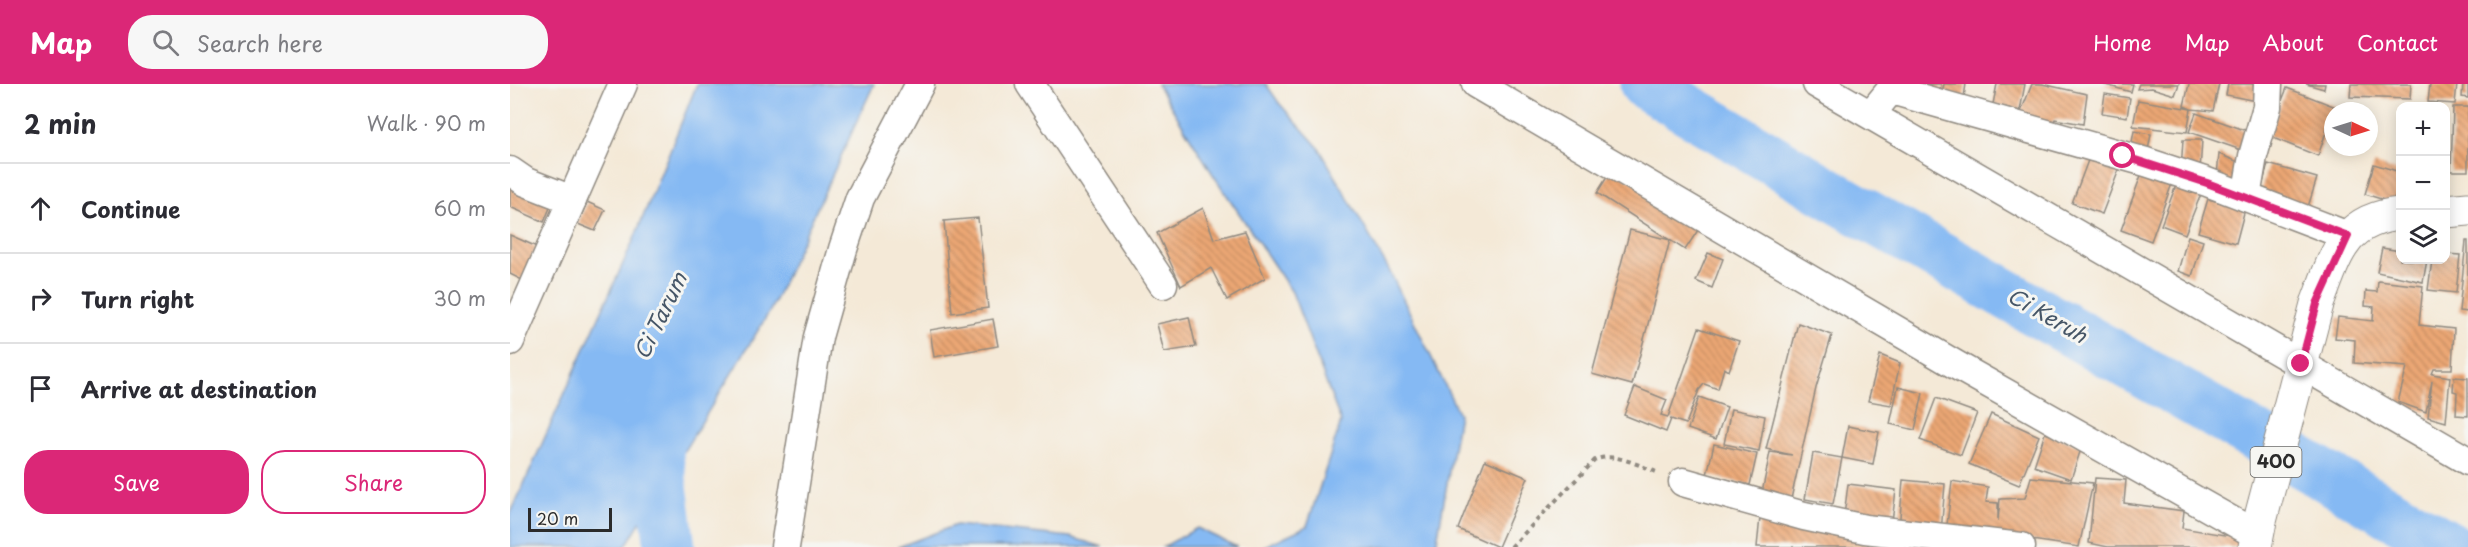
<!DOCTYPE html>
<html lang="en">
<head>
<meta charset="utf-8">
<style>
  :root { --surface:#fff; --page:#f7f7f7; --text:#2b2b33; --muted:#7c7c81; --line:#e1e1e2; --accent:#db2777 }
  body { margin:0; font-family:"Playpen Sans",sans-serif; background:var(--page); color:var(--text) }
  .controls { position:absolute; right:18px; top:18px; display:grid; overflow:hidden; border-radius:12px; box-shadow:0 3px 15px #0003 }
  .controls button { width:54px; height:54px; display:grid; place-items:center; padding:0; border:0; border-bottom:2px solid var(--line); background:var(--surface); color:var(--text); font:30px sans-serif }
  .compass { position:absolute; left:1814px; top:18px; width:54px; height:54px; border-radius:50%; background:var(--surface); box-shadow:0 3px 15px #0003; rotate:94deg }
  .scale { position:absolute; left:18px; bottom:15px; width:84px; box-sizing:border-box; padding-left:6px; border:3px solid #2b2b2b; border-top:0; font-size:16px; line-height:21px; white-space:nowrap; color:#2b2b2b; -webkit-text-stroke:4px #f6f6f2; paint-order:stroke }
  .stop { position:absolute; width:18px; height:18px; margin:-14px; border:4px solid #db2777; border-radius:50%; background:#fff }
  .stop.end { background:#db2777; border-color:#fff; box-shadow:0 2px 6px #0008 }
  .list { margin:0; padding:0; list-style:none }
  h2 { display:flex; justify-content:space-between; align-items:center; height:78px; margin:0; padding:0 24px; font-size:26px }
  h2 small { font-size:20px; font-weight:400; color:var(--muted) }
  .list li { display:grid; grid-template-columns:39px 1fr auto; gap:18px; align-items:center; box-sizing:border-box; height:90px; padding:0 24px; border-top:2px solid var(--line) }
  .list b { display:block; font-size:22px; white-space:nowrap }
  .list em { font-size:20px; font-style:normal; color:var(--muted) }
  .actions { display:flex; gap:12px; padding:18px 24px }
  .actions a { flex:1; padding:14px 0; border:2px solid var(--accent); border-radius:24px; text-align:center; font-size:21px; color:var(--accent) }
  .actions .main { background:var(--accent); color:#fff }
  .icon { flex:none; width:33px; height:33px; fill:none; stroke:currentColor; stroke-width:2; stroke-linecap:round; stroke-linejoin:round }
  .map { position:relative; flex:none; width:1958px; height:463px; overflow:hidden }
  header { display:flex; align-items:center; gap:36px; box-sizing:border-box; height:84px; padding:0 30px; background:var(--accent); color:#fff }
  header strong { font-size:28px }
  nav { display:flex; gap:33px; margin-inline-start:auto; font-size:21px }
  .search { width:420px; height:54px; background:var(--page); display:flex; align-items:center; gap:15px; box-sizing:border-box; padding:0 21px; border-radius:24px; color:var(--muted); font-size:22px }
  main { display:flex }
  aside { flex:1; background:var(--surface) }
  .map>svg:first-child { display:block }
  .water { fill:#85b9f3; stroke:#58728f; stroke-width:1.5 }
  .lines { fill:none; stroke-linecap:round; stroke-linejoin:round }
  .river { stroke:#85b9f3; stroke-width:51 }
  .building { fill:url(#building-back-hatch) }
  .minor-casing { stroke:#908a81; stroke-width:31 }
  .major-casing { stroke:#908a81; stroke-width:35 }
  .path { stroke:#908a81; stroke-width:4; stroke-dasharray:4.5 4.5; stroke-linecap:butt }
  .minor { stroke:#fff; stroke-width:28 }
  .major { stroke:#fff; stroke-width:33 }
  .route { stroke:#db2777; stroke-width:8 }
  .labels { text-anchor:middle; stroke-width:6; stroke-linejoin:round; paint-order:stroke }
  .shield { fill:#f6f6f2; stroke:#686867; stroke-width:1.5 }
  .shield-label { font-size:18px; font-weight:bold; fill:#2b2b2b }
  .water-label { font-size:21px; font-style:italic; fill:#465667; stroke:#f6f6f2 }
</style>
</head>
<body>
<header>
<strong>Map</strong>
<div class="search"><svg class="icon" aria-label="search" viewBox="0 0 24 24"><circle cx="10" cy="10" r="6"/><path d="M15 15l6 6"/></svg>Search here</div>
<nav><a>Home</a><a>Map</a><a>About</a><a>Contact</a></nav>
</header>
<main>
<aside>
<h2>2 min<small>Walk · 90 m</small></h2>
<ul class="list">
<li><svg class="icon" aria-label="ahead" viewBox="0 0 24 24"><path d="M12 20V5M6 11l6-6 6 6"/></svg><div><b>Continue</b></div><em>60 m</em></li>
<li><svg class="icon" aria-label="right" viewBox="0 0 24 24"><path d="M7 20v-9h11M14 6l5 5-5 5"/></svg><div><b>Turn right</b></div><em>30 m</em></li>
<li><svg class="icon" aria-label="arrive" viewBox="0 0 24 24"><path d="M6 21V4h12l-3 4 3 4H6"/></svg><div><b>Arrive at destination</b></div></li>
</ul>
<div class="actions"><a class="main">Save</a><a>Share</a></div>
</aside>
<div class="map">
<svg width="1958" height="463" viewBox="0 0 1958 463">
  <defs>
    <pattern id="building-back-hatch" width="6" height="6" patternUnits="userSpaceOnUse" patternTransform="scale(1.5)"><rect width="6" height="6" fill="#eca774"/><path d="M-1 5l2 2M0 0l6 6M5-1l2 2" fill="none" stroke="#bf885f"/></pattern>
  </defs>
  <rect width="100%" height="100%" fill="#f6f6f2"/>
  <filter id="ink" filterUnits="userSpaceOnUse"><feTurbulence type="fractalNoise" baseFrequency=".0167" numOctaves="2"/><feDisplacementMap in="SourceGraphic" scale="12" xChannelSelector="R" yChannelSelector="G"/><feConvolveMatrix kernelMatrix="1 2 1 2 8 2 1 2 1" color-interpolation-filters="sRGB"/></filter>
  <filter id="wash" filterUnits="userSpaceOnUse"><feTurbulence type="fractalNoise" baseFrequency=".008" numOctaves="4" result="noise"/><feDisplacementMap in="SourceGraphic" scale="24" xChannelSelector="R" yChannelSelector="G"/><feGaussianBlur stdDeviation="1.35" result="paint"/><feColorMatrix in="noise" values="0 0 0 0 0 0 0 0 0 0 0 0 0 0 0 0 0 1.4 0 .05"/><feComposite in="paint" operator="in"/></filter>
  <g filter="url(#wash)">
    <rect width="100%" height="100%" fill="#f4e9d7"/>
    <!-- water -->
    <g class="water">
      <path d="M187,0H364L260,227L115,463H0V431L124,155Z"/>
      <path d="M647,0H756L769,19L809,64L879,186L949,330L926,463H753L797,442L831,338L782,208L704,92Z"/>
      <path d="M446,441L560,453L593,463H388Z"/>
      <path d="M687,444L727,463H653Z"/>
    </g>
    <g class="lines">
      <!-- river -->
      <g class="river">
        <path d="M1135,0L1336,119L1940,463"/>
        <path d="M143,335L160,463"/>
      </g>
    </g>
    <g id="blocks">
      <!-- building -->
      <g class="building">
        <path d="M1412,0H1431L1430,9Z"/>
        <path d="M1434,0H1456L1454,13L1432,9Z"/>
        <path d="M1487,0H1515L1510,27L1483,20Z"/>
        <path d="M1522,0H1532L1577,10L1573,40L1545,35L1540,44L1509,33Z"/>
        <path d="M1592,0H1623L1621,8Z"/>
        <path d="M1629,0H1669L1665,11L1642,4L1627,5Z"/>
        <path d="M1679,0H1709L1703,27L1681,25L1677,48L1623,42L1628,16L1681,25L1674,22Z"/>
        <path d="M1718,0H1755L1751,18L1716,11Z"/>
        <path d="M1796,0H1815L1814,5Z"/>
        <path d="M1841,0H1901L1900,15L1840,13Z"/>
        <path d="M1920,0H1947L1945,20L1918,18Z"/>
        <path d="M1953,0H1958V14L1952,13Z"/>
        <path d="M1777,4L1826,23L1823,27L1808,72L1758,52Z"/>
        <path d="M1595,10L1620,14L1617,33L1592,29Z"/>
        <path d="M1943,23H1958V87H1941Z"/>
        <path d="M1686,29L1746,50L1740,69L1679,48Z"/>
        <path d="M1624,47L1641,50L1637,72L1620,69Z"/>
        <path d="M1673,56H1692L1690,87L1671,86Z"/>
        <path d="M1709,70L1738,82L1733,105L1707,92Z"/>
        <path d="M1580,71L1610,83L1592,130L1562,119Z"/>
        <path d="M1758,80L1807,94L1798,123L1750,110Z"/>
        <path d="M1864,80L1890,88V121L1855,110Z"/>
        <path d="M1102,85L1192,140L1175,166L1087,109Z"/>
        <path d="M1633,86L1663,97L1641,157L1611,146Z"/>
        <path d="M1668,96L1693,105L1675,150L1651,141Z"/>
        <path d="M0,101L42,119L34,138L0,123Z"/>
        <path d="M1698,115L1735,125L1726,159L1688,148Z"/>
        <path d="M77,118L95,126L85,147L68,140Z"/>
        <path d="M693,124L704,155L735,147L755,194L717,216L701,184L671,202L647,149Z"/>
        <path d="M468,134L478,224L442,229L434,137Z"/>
        <path d="M1120,146L1160,156L1122,301L1082,290Z"/>
        <path d="M0,151L27,163L12,196L0,190Z"/>
        <path d="M1678,152L1693,157L1682,192L1668,187Z"/>
        <path d="M1956,157H1958V228L1949,227Z"/>
        <path d="M1872,164L1890,167V176H1917L1913,198L1867,188Z"/>
        <path d="M1198,169L1213,175L1202,204L1186,197Z"/>
        <path d="M1936,170L1950,171L1946,209L1918,206L1922,176H1936Z"/>
        <path d="M1868,197L1913,202L1909,241L1944,245L1942,285H1924L1922,290L1940,293L1936,338L1918,333L1922,297L1916,328L1888,318L1897,283L1844,279L1845,256L1825,254L1828,233L1863,237L1864,223L1855,222L1856,207L1867,208Z"/>
        <path d="M679,233L686,263L654,268L647,240Z"/>
        <path d="M483,235L488,262L424,273L420,246Z"/>
        <path d="M1288,239L1322,251L1306,304L1281,415L1252,409L1260,368L1282,371L1256,365Z"/>
        <path d="M1189,244L1229,257L1219,287L1214,284L1208,305L1194,300L1189,306L1176,340L1161,335L1156,348L1114,331L1125,303L1157,316L1151,331L1158,333Z"/>
        <path d="M1370,271L1390,279L1381,321L1358,317Z"/>
        <path d="M1944,293L1958,294V332L1946,331L1947,308L1943,307Z"/>
        <path d="M1388,303L1413,309L1405,346L1380,340Z"/>
        <path d="M1189,313L1217,323L1206,355L1178,345Z"/>
        <path d="M1426,314L1467,329L1451,371L1410,356Z"/>
        <path d="M1221,325L1255,332L1249,367L1214,360Z"/>
        <path d="M1481,330L1529,352L1509,401L1459,380Z"/>
        <path d="M1338,342L1369,348L1363,380L1332,374Z"/>
        <path d="M1535,349L1572,362L1561,395L1524,382Z"/>
        <path d="M1204,360L1247,370L1240,401L1197,391Z"/>
        <path d="M1303,369L1332,374L1323,420L1295,415Z"/>
        <path d="M975,376L1018,394L988,463L948,445Z"/>
        <path d="M1521,393L1583,399L1569,463L1487,451L1436,450L1442,397L1478,403L1476,418L1488,419V437L1490,415L1515,414Z"/>
        <path d="M1585,394L1616,396L1614,419L1674,427L1672,444L1739,455L1738,463H1598L1579,459Z"/>
        <path d="M1393,396L1435,400L1431,449L1389,446Z"/>
        <path d="M1338,400L1386,406L1382,438L1334,432Z"/>
        <path d="M1250,433L1360,449L1358,463H1247Z"/>
      </g>
    </g>
  </g>
  <g filter="url(#ink)">
    <use href="#blocks" fill-opacity="0" stroke="#908a81" stroke-width="1.5"/>
    <g class="lines">
      <defs>
        <g id="minor">
          <path d="M520,0L653,200"/>
          <path d="M966,0L1446,281L1747,451"/>
          <path d="M1307,0L1958,377"/>
          <path d="M1361,30L1379,8L1385,7L1636,78L1697,98L1838,152"/>
          <path d="M0,87L16,98L62,116"/>
          <path d="M1736,113L1743,72L1757,23L1758,0"/>
          <path d="M0,257L113,0"/>
          <path d="M1173,398L1294,432L1355,445L1511,463"/>
          <path d="M275,463L308,253L333,165L350,114L410,0"/>
        </g>
        <g id="major">
          <path d="M1936,127L1958,125"/>
          <path d="M1745,463L1750,437L1807,220C1825,174 1832,135 1890,130"/>
        </g>
      </defs>
      <!-- minor casing -->
      <use href="#minor" class="minor-casing"/>
      <!-- major casing -->
      <use href="#major" class="major-casing"/>
      <!-- path -->
      <path class="path" d="M1001,463L1085,376C1105,367 1129,382 1149,389"/>
      <!-- minor -->
      <use href="#minor" class="minor"/>
      <!-- major -->
      <use href="#major" class="major"/>
    </g>
  </g>
  <g class="lines" filter="url(#ink)">
    <!-- route -->
    <path class="route" d="M1613,72L1697,99L1838,152L1807,220L1791,280"/>
  </g>
  <g class="labels">
    <!-- shield labels -->
    <rect class="shield" x="1740.5" y="363" width="51" height="30" rx="4.5"/>
    <g class="shield-label">
      <text x="1766" y="384">400</text>
    </g>
    <!-- water labels -->
    <g class="water-label">
      <text transform="translate(151 232) rotate(-64)" y="7">Ci Tarum</text>
      <text transform="translate(1537 232) rotate(30)" y="7">Ci Keruh</text>
    </g>
  </g>
</svg>
<div class="controls">
<button>+</button>
<button>−</button>
<button><svg class="icon" aria-label="layers" viewBox="0 0 24 24"><path d="M12 4l9 5-9 5-9-5zM3 14l9 5 9-5"/></svg></button>
</div>
<svg class="compass" viewBox="-18 -18 36 36"><path d="M0-13l5 13h-10z" fill="#e53935"/><path d="M0 13l5-13h-10z" fill="#7c7c81"/></svg>
<div class="scale">20 m</div>
<div class="stop" style="left:1613px;top:72px"></div>
<div class="stop end" style="left:1791px;top:280px"></div>
</div>
</main>
</body>
</html>
